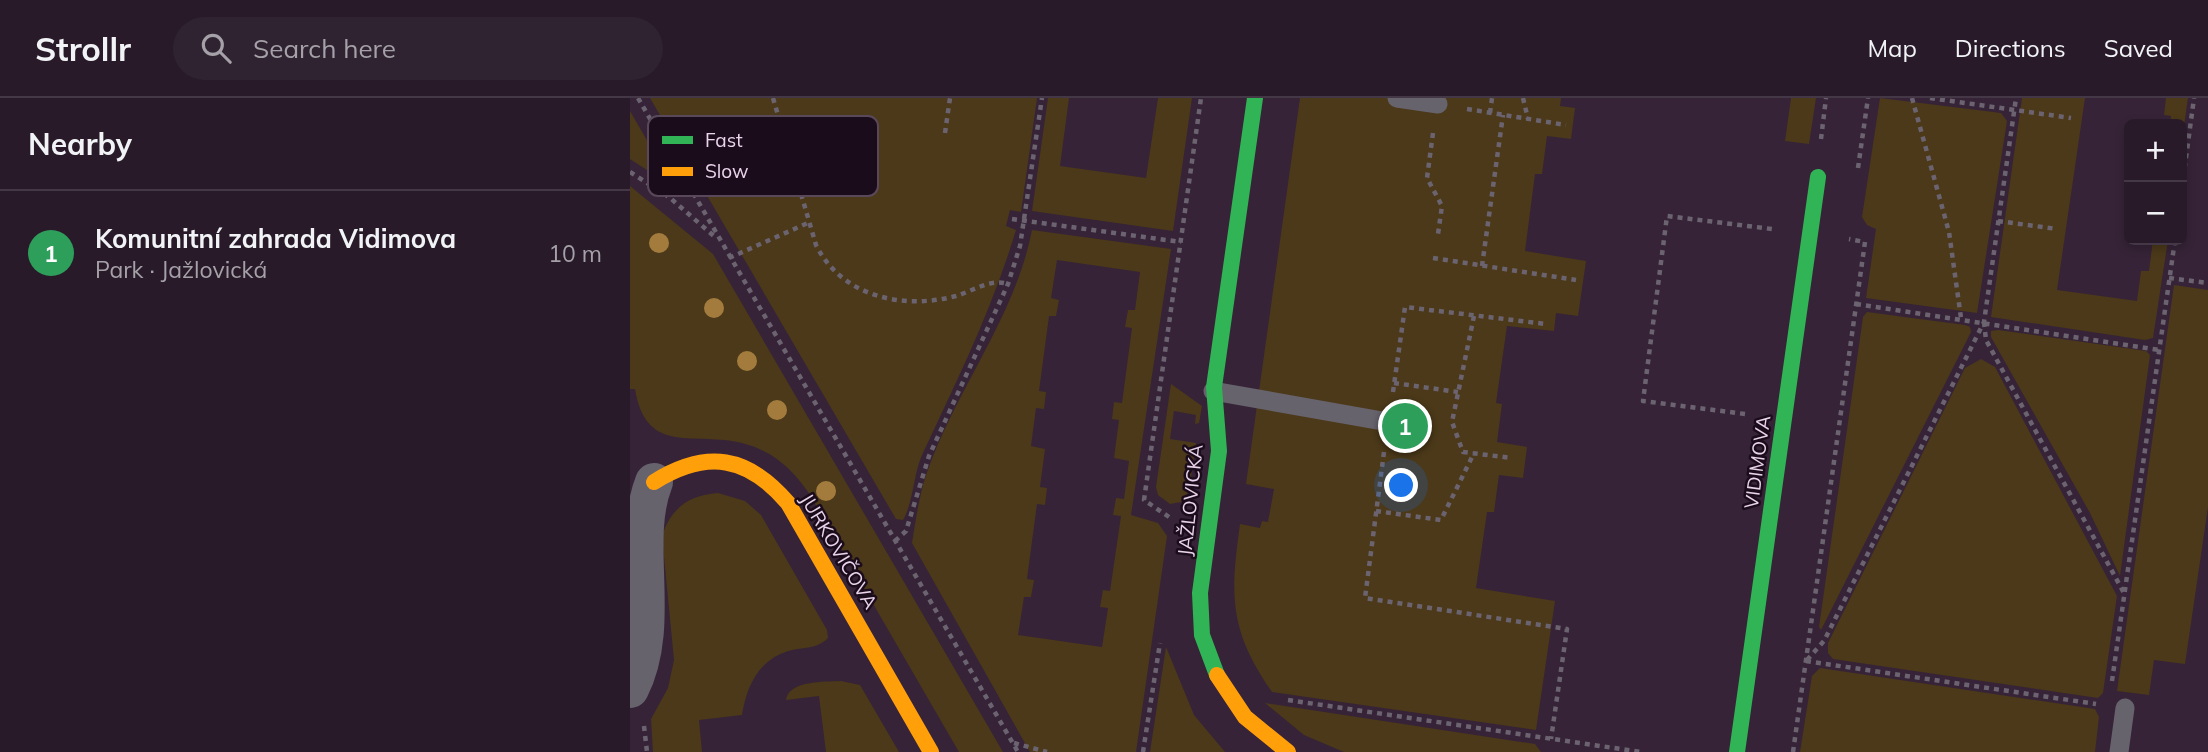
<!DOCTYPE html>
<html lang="en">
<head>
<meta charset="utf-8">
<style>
  :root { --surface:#281a29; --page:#302331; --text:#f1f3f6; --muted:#a5a1a8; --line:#443846; --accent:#8c9099 }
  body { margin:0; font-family:Mulish,sans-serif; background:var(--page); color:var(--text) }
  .controls { position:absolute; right:21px; top:21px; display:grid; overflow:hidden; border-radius:10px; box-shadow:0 4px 10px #0003 }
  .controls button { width:63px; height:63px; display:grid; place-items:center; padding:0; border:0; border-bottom:2px solid var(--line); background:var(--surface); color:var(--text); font:35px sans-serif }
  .you { position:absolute; left:772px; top:388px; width:24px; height:24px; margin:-18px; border:5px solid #fff; border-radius:50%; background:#1a73e8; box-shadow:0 0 0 10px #1a73e833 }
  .badge { display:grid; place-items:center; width:46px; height:46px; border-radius:50%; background:var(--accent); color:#fff; font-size:23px; font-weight:700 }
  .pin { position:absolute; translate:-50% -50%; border:4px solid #fff; box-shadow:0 2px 7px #0006 }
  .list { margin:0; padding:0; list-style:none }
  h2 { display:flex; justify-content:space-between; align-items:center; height:91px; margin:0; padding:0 28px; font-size:30px }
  h2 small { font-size:23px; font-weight:400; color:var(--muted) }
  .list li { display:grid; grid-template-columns:46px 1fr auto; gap:21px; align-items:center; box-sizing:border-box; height:126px; padding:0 28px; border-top:2px solid var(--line) }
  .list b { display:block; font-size:26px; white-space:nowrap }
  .list p { margin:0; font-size:23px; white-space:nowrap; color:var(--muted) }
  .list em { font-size:23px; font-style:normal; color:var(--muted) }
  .icon { flex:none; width:38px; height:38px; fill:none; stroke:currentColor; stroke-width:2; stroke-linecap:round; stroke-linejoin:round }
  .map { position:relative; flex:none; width:1578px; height:654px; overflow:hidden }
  header { display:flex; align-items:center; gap:42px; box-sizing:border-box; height:98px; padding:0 35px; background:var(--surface); border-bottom:2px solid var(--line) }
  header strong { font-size:33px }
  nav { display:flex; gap:38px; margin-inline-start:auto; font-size:24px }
  .search { width:490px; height:63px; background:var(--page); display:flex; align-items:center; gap:18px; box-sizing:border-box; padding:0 24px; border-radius:38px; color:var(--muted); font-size:26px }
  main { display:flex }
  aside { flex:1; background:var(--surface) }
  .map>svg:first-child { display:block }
  .green { fill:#4b3919; fill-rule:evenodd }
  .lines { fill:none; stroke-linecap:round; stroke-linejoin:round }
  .path { stroke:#6b6470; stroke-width:4.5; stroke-dasharray:5 5; stroke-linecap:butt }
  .lane { stroke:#66636d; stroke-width:19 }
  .street { stroke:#66636d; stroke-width:38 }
  .fast { stroke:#30b455; stroke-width:16 }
  .slow { stroke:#ff9f0a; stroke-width:16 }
  .tree { fill:#a37c3d }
  .labels { text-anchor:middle; stroke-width:5; stroke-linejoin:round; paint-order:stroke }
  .street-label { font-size:19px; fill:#ead4eb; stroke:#1b0c1c }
  .key { fill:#1b0c1c; stroke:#59485a; stroke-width:2 }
  .key-label { font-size:19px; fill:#ead4eb }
</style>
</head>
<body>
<header>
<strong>Strollr</strong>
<div class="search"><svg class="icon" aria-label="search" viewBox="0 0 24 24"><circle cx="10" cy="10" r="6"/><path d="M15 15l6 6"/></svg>Search here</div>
<nav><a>Map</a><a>Directions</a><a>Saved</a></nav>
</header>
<main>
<aside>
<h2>Nearby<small></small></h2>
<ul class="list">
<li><span class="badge" style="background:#2e9e5b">1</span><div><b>Komunitní zahrada Vidimova</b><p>Park · Jažlovická</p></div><em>10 m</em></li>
</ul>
</aside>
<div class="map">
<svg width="1578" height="654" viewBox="0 0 1578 654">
  <rect width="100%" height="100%" fill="#362337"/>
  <!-- green -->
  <g class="green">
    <path d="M20,0H407L391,114L380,112L376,128L386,132C362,212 328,280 293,355C283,376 284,403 273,422L266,421Z"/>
    <path d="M418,0H439L430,68L516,80L528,0H562L543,133L402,113Z"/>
    <path d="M670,0H931L930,8L945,10L941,41L917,38L912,76H905L895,153L956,163L948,218L926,215L924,233L877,228L866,305L872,306L867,344L897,349L893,380L869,377L864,414H857L846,490L925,503L906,632L642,594C599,532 600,498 610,426L630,430L632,423L638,424L644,391L616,386Z"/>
    <path d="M1161,0H1186L1179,46L1155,43Z"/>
    <path d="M1250,0L1371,15L1377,23L1347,215L1236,200L1246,131L1237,127L1232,119Z"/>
    <path d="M1392,0H1455L1427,192L1507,203L1511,173H1519L1523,142H1538L1523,240L1515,242L1361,219Z"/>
    <path d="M1536,0H1558L1552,42V26H1540L1541,18L1534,17Z"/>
    <path d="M0,13L34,72L33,77L26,78L0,61Z"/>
    <path d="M0,88L83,156L373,654H329L180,397C163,371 143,353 112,345C66,333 16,359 5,291H0Z"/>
    <path d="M402,132L541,151L501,417L528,425L537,438L506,654H400L282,445C285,426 288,406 293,387C320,298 384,224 402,132ZM427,162L510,174L505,212H498L495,229L502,230L492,305L484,304L482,321L489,322L484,360L499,363L494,401L486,400L483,417L491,418L480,493L473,492L470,509L478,510L472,549L388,537L394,499H401L404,482L397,481L407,406L415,407L417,390L410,389L415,351L401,348L406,310L414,311L416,294L409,293L419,218H426L429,202L421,200Z"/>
    <path d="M1544,187L1578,192V409L1555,566L1524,562L1519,597L1487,593Z"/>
    <path d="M1237,214L1335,227L1340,229L1341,234L1191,532L1189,529L1233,219Z"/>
    <path d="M1368,232L1516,253L1520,257L1490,478L1460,415L1361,239V233Z"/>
    <path d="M1351,261L1365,269L1487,498L1473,595L1468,600L1203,561L1198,555V545L1335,270Z"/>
    <path d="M541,286L572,308L569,325L565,326L566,317L544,313L540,341L566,345L559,393L551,404L540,406L528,397L526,389Z"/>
    <path d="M88,395L115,403L131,417L197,532L198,540C187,551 176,549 162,552C130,560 117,586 112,617L69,622L72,654H23L21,621L38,590L44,562L32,438C41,410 59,397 88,395Z"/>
    <path d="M536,549L564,617L595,654H520Z"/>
    <path d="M1190,570L1465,611L1469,619L1465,654H1170L1182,578Z"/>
    <path d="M211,583L230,587L269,654H196L189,598L156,602C159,582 194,584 211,583Z"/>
    <path d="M635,605L905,646L911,654H714L674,637Z"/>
  </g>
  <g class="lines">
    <!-- path -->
    <g class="path">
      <path d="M8,0L388,654"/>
      <path d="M143,0L186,147C212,199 273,212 326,198C343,193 361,180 378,186"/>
      <path d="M893,0L898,21"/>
      <path d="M1282,0L1319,134L1331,220"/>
      <path d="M1300,0L1441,20"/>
      <path d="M837,11L936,27"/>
      <path d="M860,15L862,0"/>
      <path d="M315,35L320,0"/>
      <path d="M803,35L797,80L812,108L808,136"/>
      <path d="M1191,41L1196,0"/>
      <path d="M1228,70L1238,0"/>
      <path d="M0,74L39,99L85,139"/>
      <path d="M1552,90L1564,0"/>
      <path d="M382,121L551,144"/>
      <path d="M1368,123L1427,131"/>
      <path d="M99,160L180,124"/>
      <path d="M803,160L946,182"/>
      <path d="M852,168L873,17"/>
      <path d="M1539,180L1578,185"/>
      <path d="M1226,206L1529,252"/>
      <path d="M844,218L822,324L833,354L882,360"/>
      <path d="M1354,224L1356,242L1494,495"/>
      <path d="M764,285L828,294"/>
      <path d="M763,294L775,209L916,226"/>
      <path d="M1115,316L1013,303L1037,118L1142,131"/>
      <path d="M754,354L735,500L937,531L921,641"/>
      <path d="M746,413L811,422L844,355"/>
      <path d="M539,419L514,402L571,0"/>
      <path d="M265,443L276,433L299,358L378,186L390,148L412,0"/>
      <path d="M1177,562L1194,543L1354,224L1386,0"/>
      <path d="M1176,563L1466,606"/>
      <path d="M1482,583L1545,142"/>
      <path d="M658,602L1011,654"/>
      <path d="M14,628L17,654"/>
      <path d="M384,645L417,654"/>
      <path d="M513,654L530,545"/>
      <path d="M1163,654L1235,144L1219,141"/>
    </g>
    <!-- lane -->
    <g class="lane">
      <path d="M767,0L808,6"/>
      <path d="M583,293L758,324"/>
      <path d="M1489,654L1495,610"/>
    </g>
    <!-- street -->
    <path class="street" d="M0,591C33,526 0,444 24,384"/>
    <!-- fast -->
    <g class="fast">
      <path d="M587,577L572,537L570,495L589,353L584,289L625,0"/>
      <path d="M1107,654L1188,79"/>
    </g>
    <!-- slow -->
    <g class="slow">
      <path d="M24,384C77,351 118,358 158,405L301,654"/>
      <path d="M587,577L615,619L658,654"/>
    </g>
  </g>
  <!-- trees -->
  <g class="tree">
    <circle cx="29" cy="145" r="10"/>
    <circle cx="84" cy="210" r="10"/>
    <circle cx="117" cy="263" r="10"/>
    <circle cx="147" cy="312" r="10"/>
    <circle cx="196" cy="393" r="10"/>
  </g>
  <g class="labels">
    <!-- street labels -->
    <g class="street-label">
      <text transform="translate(1127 364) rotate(-82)" y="7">VIDIMOVA</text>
      <text transform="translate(560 402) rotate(-84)" y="7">JAŽLOVICKÁ</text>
      <text transform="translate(209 453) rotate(59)" y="7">JURKOVIČOVA</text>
    </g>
  </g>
  <!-- legend -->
  <rect x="18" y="18" width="230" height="80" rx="10" class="key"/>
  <rect x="32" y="38" width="31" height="8" fill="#30b455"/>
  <rect x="32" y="69" width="31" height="9" fill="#ff9f0a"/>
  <g class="key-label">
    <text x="75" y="49">Fast</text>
    <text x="75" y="80">Slow</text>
  </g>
</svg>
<div class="controls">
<button>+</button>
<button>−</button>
</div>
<div class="you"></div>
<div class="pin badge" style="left:775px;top:328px;background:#2e9e5b">1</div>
</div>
</main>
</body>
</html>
